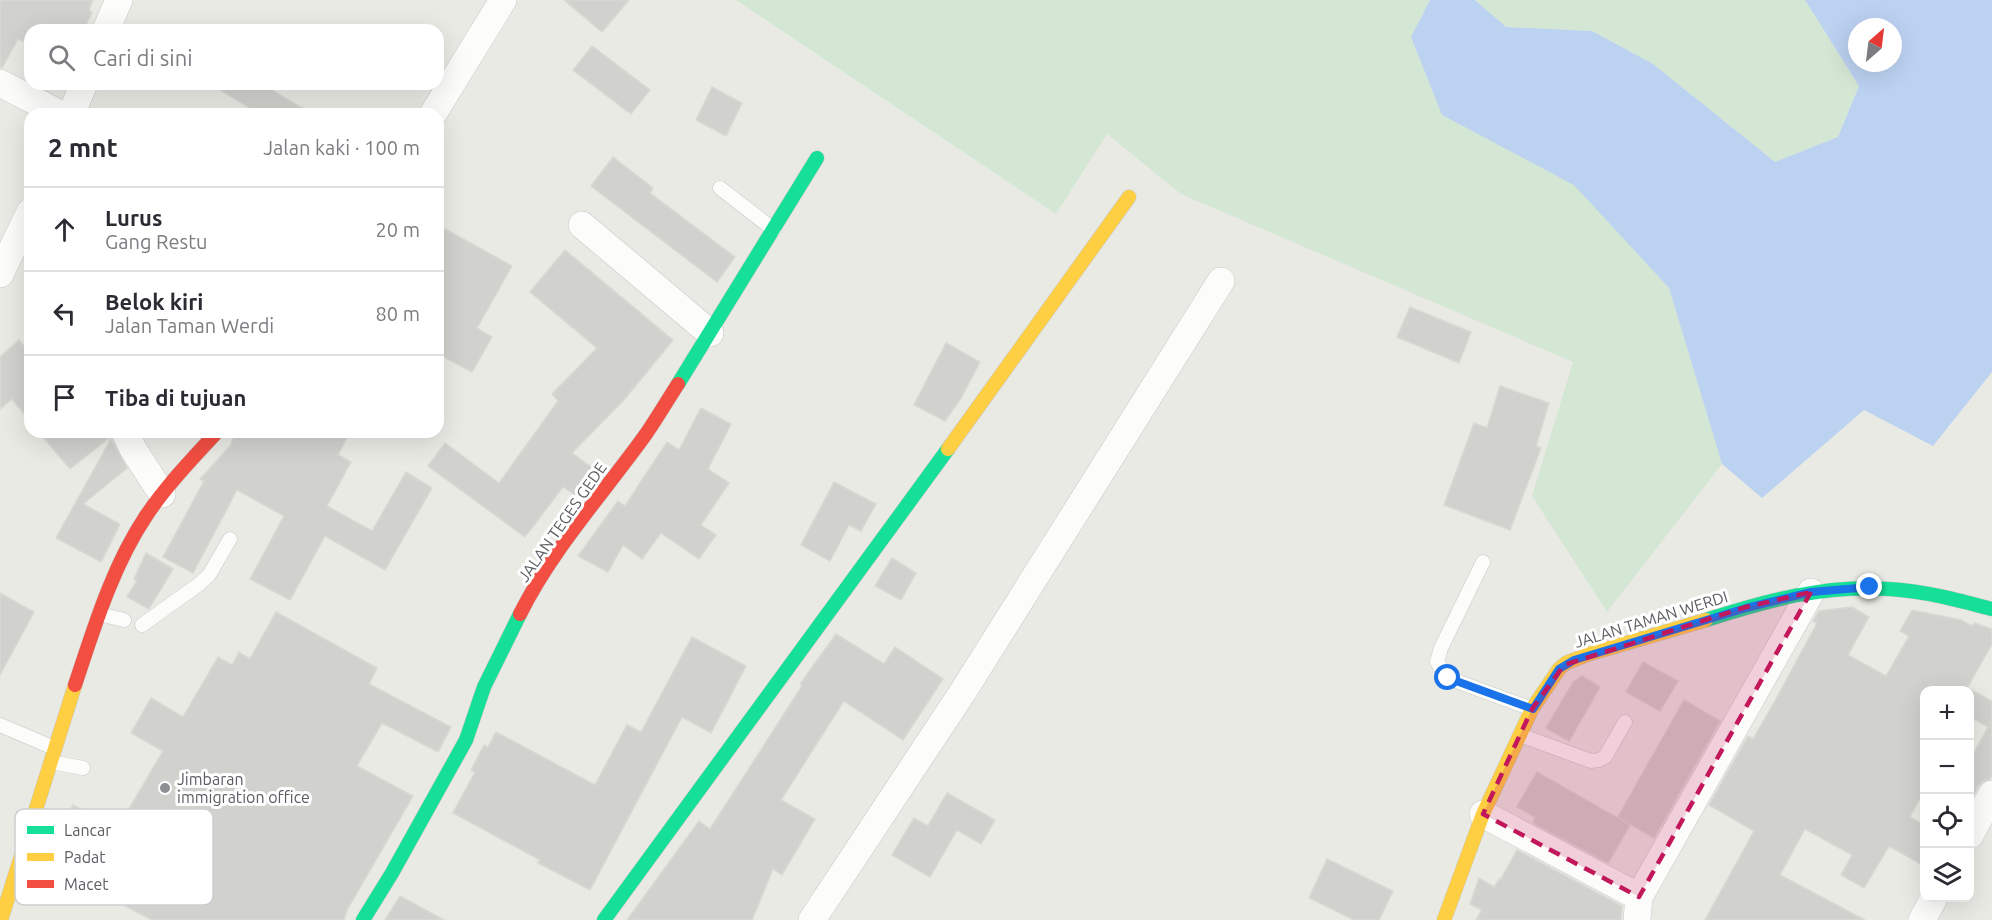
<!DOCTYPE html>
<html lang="id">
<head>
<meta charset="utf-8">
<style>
  :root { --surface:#fff; --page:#f7f7f7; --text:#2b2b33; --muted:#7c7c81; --line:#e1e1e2 }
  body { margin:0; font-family:Ubuntu,sans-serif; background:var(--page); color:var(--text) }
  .controls { position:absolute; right:18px; bottom:18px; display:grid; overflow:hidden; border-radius:12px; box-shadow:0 6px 24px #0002 }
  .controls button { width:54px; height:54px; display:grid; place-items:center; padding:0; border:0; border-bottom:2px solid var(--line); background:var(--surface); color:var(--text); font:30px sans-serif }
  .compass { position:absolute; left:1848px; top:18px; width:54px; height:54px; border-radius:50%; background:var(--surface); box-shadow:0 6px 24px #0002; rotate:28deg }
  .stop { position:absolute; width:18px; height:18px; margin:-14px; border:4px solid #1a73e8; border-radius:50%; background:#fff }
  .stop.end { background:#1a73e8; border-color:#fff; box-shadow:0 2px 6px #0008 }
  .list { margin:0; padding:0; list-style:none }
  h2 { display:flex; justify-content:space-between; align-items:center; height:78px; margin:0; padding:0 24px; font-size:26px }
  h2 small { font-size:20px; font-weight:400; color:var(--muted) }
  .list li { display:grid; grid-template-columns:39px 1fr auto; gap:18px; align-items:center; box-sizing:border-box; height:84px; padding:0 24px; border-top:2px solid var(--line) }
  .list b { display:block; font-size:22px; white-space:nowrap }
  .list p { margin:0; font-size:20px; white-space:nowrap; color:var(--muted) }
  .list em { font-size:20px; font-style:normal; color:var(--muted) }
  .icon { flex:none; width:33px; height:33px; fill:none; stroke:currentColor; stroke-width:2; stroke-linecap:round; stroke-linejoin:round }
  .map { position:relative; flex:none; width:1992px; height:920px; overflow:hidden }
  .search { position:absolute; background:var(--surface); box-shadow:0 6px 24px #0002; left:24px; top:24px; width:420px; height:66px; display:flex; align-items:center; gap:15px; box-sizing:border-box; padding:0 21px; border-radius:18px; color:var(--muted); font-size:22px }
  .panel { position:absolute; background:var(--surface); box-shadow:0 6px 24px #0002; left:24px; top:108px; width:420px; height:330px; border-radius:18px }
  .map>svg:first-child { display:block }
  .green { fill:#d4e6d4 }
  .water { fill:#bcd2f1; fill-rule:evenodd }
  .building { fill:#d1d1ce; stroke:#d9d9d4; stroke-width:1.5 }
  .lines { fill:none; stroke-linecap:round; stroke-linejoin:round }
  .lane-casing { stroke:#c7c7c5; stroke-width:15 }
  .street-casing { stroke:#c7c7c5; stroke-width:28 }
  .fast-casing { stroke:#c7c7c6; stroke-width:15 }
  .slow-casing { stroke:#c7c7c6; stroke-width:15 }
  .jam-casing { stroke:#c7c7c6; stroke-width:15 }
  .lane { stroke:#fcfcfb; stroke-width:14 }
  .street { stroke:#fcfcfb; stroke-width:27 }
  .fast { stroke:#16e098; stroke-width:14 }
  .slow { stroke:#ffcf43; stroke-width:14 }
  .jam { stroke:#f24e42; stroke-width:14 }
  .route { stroke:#1a73e8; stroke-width:8 }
  .marked { fill:#c2185b; fill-opacity:0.2; stroke:#c2185b; stroke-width:4.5; stroke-dasharray:12 8; stroke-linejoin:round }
  .poi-dot { fill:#8d8e90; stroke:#fff; stroke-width:2 }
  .labels { text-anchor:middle; stroke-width:6; stroke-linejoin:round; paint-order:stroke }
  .street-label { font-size:16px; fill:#5b5d62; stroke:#fff }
  .poi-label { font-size:16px; fill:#5b5d62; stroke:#fff; text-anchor:start }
  .key { fill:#fff; stroke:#ceced0; stroke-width:1.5 }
  .key-label { font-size:16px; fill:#5b5d62 }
</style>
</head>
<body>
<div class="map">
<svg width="1992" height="920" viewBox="0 0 1992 920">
  <rect width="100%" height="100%" fill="#eaeae5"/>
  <!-- green -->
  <g class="green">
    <path d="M736,0H1430L1411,37L1442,115L1575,185L1669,288L1722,464L1607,612L1532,496L1573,362L1181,194L1107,134L1056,214Z"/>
    <path d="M1475,0H1805L1859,86L1838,137L1775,162L1653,64L1592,31L1506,27Z"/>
  </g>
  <!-- water -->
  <path class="water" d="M1430,0H1475L1506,27L1592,31L1653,64L1775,162L1838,137L1859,86L1805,0H1992V372L1933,446L1864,410L1762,498L1722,464L1669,288L1574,185L1442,115L1411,37ZM1857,27H1893V63H1857Z"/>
  <!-- building -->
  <g class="building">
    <path d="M0,0H93L89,10L92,12L84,30H30V44L18,39L2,68L0,67Z"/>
    <path d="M564,0H629L602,32Z"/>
    <path d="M592,46L650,90L631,114L573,70Z"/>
    <path d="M210,84H262L312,114H260Z"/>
    <path d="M712,87L742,103L726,136L696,120Z"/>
    <path d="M613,157L653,188L650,193L735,257L717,282L591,186Z"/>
    <path d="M438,225L512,266L477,328L492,337L472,372L438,354Z"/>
    <path d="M565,250L673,340L624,400L572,453L594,469L575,495L563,487L525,537L428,466L445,443L499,483L558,401L552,394L597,348L530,292Z"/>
    <path d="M1410,307L1471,332L1459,363L1397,337Z"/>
    <path d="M19,340L30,353V421L12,399L0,409V357Z"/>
    <path d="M946,343L980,362L961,398L945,421L914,405Z"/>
    <path d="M1500,386L1549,403L1536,446L1541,448L1510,530L1444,505L1474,423L1487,428Z"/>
    <path d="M701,408L731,424L708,469L729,483L701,525L716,535L699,559L661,533L642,559L623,545L608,572L578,556L618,501L625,506L667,442L679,450Z"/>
    <path d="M39,432H109L110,437L70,469Z"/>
    <path d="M235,432H350L338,455L351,462L327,506L372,531L406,472L432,488L385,570L325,536L290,600L250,579L284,516L237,490L193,573L163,557L204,481L200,479L231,445Z"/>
    <path d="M111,439L127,468L83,504L120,524L101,562L56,538Z"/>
    <path d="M834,482L876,504L861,531L849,525L830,561L801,545Z"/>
    <path d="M146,553L173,569L149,609L127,597L137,581L134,579Z"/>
    <path d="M892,558L916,573L901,600L875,586Z"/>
    <path d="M0,593L34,612L0,675Z"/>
    <path d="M1852,607L1869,617L1848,655L1886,676L1909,636L1900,631L1912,610L1961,620L1972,626L1974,623L1992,629V644L1966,690H1924V791L1910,817L1924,825V866L1889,846L1864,888L1841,875L1852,855L1805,829L1780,875L1865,920H1705L1754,831L1709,805L1748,736L1753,739L1776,699L1817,623L1813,621L1819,611Z"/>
    <path d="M276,612L377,668L369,684L451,727L438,752L382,723L357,766L413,796L347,910L344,920H152L43,864L73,805L117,829L163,751L131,733L151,698L183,717L218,657L232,665L239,652L250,659Z"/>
    <path d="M836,634L884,664L895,647L943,679L903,740L844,701L781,800L815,819L782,875L773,869L752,920H627L699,821L710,829L802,686L800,684Z"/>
    <path d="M692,637L746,666L711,733L682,717L590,890L538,863L540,860L453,813L475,772L471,770L484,745L488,747L496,732L595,785L627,725L641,732Z"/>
    <path d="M1643,662L1678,681L1660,711L1626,692Z"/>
    <path d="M1582,676L1600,687L1569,741L1546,728L1573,682Z"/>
    <path d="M1970,689L1992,701V775L1990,779L1983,781L1978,786L1970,803V760L1988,727L1970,717Z"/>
    <path d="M1684,700L1720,721L1654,838L1618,817Z"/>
    <path d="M1537,772L1630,825L1608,863L1533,823L1535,817L1517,807Z"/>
    <path d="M947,793L995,820L981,844L957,830L930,877L892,855L914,818L928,826Z"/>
    <path d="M1517,850L1622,906L1621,920H1476L1482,910L1470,904L1479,878L1494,887L1500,878L1501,879Z"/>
    <path d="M1327,859L1393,891L1379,920H1354L1309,898Z"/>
    <path d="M400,896L444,920H385Z"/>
  </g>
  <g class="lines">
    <defs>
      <g id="lane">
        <path d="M720,188L774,230"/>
        <path d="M1483,562L1441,648L1437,662L1448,678L1532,709"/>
        <path d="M99,614L124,620"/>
        <path d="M142,625L198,585L209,575L230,539"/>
        <path d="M0,725L54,748"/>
        <path d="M1520,735L1591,761L1599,760L1605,757L1625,722"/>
        <path d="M51,762L83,768"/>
      </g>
      <g id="street">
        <path d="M106,30L119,0"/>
        <path d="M0,83L60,114"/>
        <path d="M71,114L84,84"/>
        <path d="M433,114L503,0"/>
        <path d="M582,225L710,333"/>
        <path d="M0,274L30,212"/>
        <path d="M125,432L133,449L162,494"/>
        <path d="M1483,814L1639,897"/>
        <path d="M1970,835L1992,794"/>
        <path d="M812,920L964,690L1221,281"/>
        <path d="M1637,920L1639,897L1811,592"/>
        <path d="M1922,920L1934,898"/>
      </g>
      <g id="fast">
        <path d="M678,384L817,158"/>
        <path d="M1706,620C1765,601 1826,584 1889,589C1924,591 1958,600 1992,609"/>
        <path d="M363,920L392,873L466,740L484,687L520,614"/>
        <path d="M604,920L948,449"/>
      </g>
      <g id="slow">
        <path d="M948,449L1129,197"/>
        <path d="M1,920L75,685"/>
        <path d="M1444,920L1483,814L1532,709L1559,669L1566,663L1589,654L1706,620"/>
      </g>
      <g id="jam">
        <path d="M520,614C553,548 603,494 646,434C657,418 667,401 678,384"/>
        <path d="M75,685C94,628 112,567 146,516C166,486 192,459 217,432"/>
      </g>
    </defs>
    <!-- lane casing -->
    <use href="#lane" class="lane-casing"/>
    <!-- street casing -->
    <use href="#street" class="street-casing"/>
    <!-- fast casing -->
    <use href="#fast" class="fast-casing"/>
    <!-- slow casing -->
    <use href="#slow" class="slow-casing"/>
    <!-- jam casing -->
    <use href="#jam" class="jam-casing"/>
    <!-- lane -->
    <use href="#lane" class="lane"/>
    <!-- street -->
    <use href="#street" class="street"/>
    <!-- fast -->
    <use href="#fast" class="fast"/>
    <!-- slow -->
    <use href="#slow" class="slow"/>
    <!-- jam -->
    <use href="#jam" class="jam"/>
  </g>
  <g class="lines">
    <!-- route -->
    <path class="route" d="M1448,678L1533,709L1559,669L1574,660L1746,608L1811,592L1870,587"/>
  </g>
  <!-- marked area -->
  <path class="marked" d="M1811,592L1639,897L1483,814L1532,709L1564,665L1746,607Z"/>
  <!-- markers -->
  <circle class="poi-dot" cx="165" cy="788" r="6"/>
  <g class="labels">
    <!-- street labels -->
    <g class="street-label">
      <text transform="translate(562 522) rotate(-55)" y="6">JALAN TEGES GEDE</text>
      <text transform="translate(1651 619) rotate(-17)" y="6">JALAN TAMAN WERDI</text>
    </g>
    <!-- poi labels -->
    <g class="poi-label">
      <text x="177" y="785">Jimbaran<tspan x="177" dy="18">immigration office</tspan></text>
    </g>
  </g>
  <!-- legend -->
  <rect x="15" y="809" width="198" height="96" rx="9" class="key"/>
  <rect x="27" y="826" width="27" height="8" fill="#16e098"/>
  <rect x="27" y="853" width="27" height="8" fill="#ffcf43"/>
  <rect x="27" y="880" width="27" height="8" fill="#f24e42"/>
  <g class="key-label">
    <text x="64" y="836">Lancar</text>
    <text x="64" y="863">Padat</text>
    <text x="64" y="890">Macet</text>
  </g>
</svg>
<div class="controls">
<button>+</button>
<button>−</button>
<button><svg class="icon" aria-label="locate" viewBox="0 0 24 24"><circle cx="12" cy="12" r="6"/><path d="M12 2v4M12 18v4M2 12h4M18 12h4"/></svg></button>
<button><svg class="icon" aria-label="layers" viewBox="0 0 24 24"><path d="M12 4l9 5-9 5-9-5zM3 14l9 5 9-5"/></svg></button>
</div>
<svg class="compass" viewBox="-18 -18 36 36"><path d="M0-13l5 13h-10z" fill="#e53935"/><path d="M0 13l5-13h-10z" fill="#7c7c81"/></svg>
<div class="stop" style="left:1448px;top:678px"></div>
<div class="stop end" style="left:1870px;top:587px"></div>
<div class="search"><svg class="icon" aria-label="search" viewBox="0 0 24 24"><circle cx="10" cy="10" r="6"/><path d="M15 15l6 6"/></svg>Cari di sini</div>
<section class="panel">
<h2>2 mnt<small>Jalan kaki · 100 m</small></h2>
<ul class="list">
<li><svg class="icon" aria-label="ahead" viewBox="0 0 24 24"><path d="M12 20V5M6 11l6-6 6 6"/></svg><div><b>Lurus</b><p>Gang Restu</p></div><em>20 m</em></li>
<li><svg class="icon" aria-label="left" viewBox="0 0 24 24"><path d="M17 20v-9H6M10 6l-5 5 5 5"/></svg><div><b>Belok kiri</b><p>Jalan Taman Werdi</p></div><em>80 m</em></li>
<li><svg class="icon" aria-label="arrive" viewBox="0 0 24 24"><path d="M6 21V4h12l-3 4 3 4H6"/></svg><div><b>Tiba di tujuan</b></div></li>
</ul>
</section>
</div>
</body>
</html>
